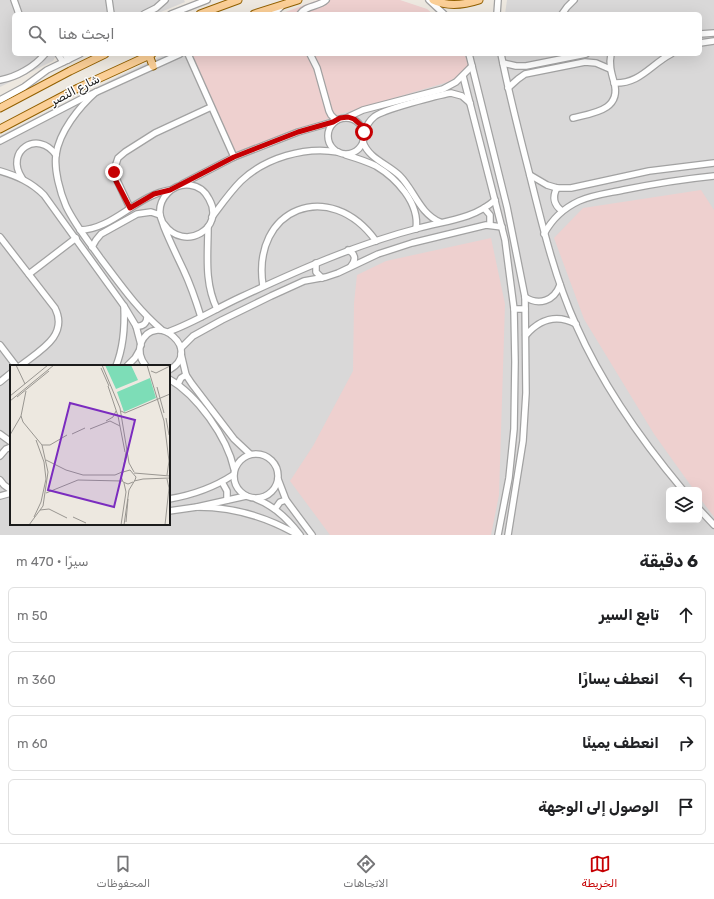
<!DOCTYPE html>
<html lang="ar">
<head>
<meta charset="utf-8">
<style>
  :root { --surface:#fff; --page:#f6f6f6; --text:#202124; --muted:#757577; --line:#e0e0e0; --accent:#c60003 }
  body { margin:0; font-family:Rubik,"Noto Naskh Arabic",sans-serif; background:var(--page); color:var(--text); direction:rtl }
  .controls { position:absolute; right:12px; bottom:12px; display:grid; overflow:hidden; border-radius:6px; box-shadow:0 4px 16px #0002 }
  .controls button { width:36px; height:36px; display:grid; place-items:center; padding:0; border:0; border-bottom:1px solid var(--line); background:var(--surface); color:var(--text); font:20px sans-serif }
  .stop { position:absolute; width:12px; height:12px; margin:-9px; border:3px solid #c60003; border-radius:50%; background:#fff }
  .stop.end { background:#c60003; border-color:#fff; box-shadow:0 1px 4px #0008 }
  .list { margin:0; padding:0; list-style:none }
  h2 { display:flex; justify-content:space-between; align-items:center; height:52px; margin:0; padding:0 16px; font-size:17px }
  h2 small { font-size:13px; font-weight:400; color:var(--muted) }
  .list li { display:grid; grid-template-columns:26px 1fr auto; gap:12px; align-items:center; box-sizing:border-box; height:56px; margin:0 8px 8px; padding:0 8px; border:1px solid var(--line); border-radius:6px }
  .list b { display:block; font-size:15px; white-space:nowrap }
  .list em { font-size:13px; font-style:normal; color:var(--muted) }
  .icon { flex:none; width:22px; height:22px; fill:none; stroke:currentColor; stroke-width:2; stroke-linecap:round; stroke-linejoin:round }
  .map { position:relative; flex:none; width:714px; height:535px; overflow:hidden; direction:ltr }
  .search { position:absolute; background:var(--surface); box-shadow:0 4px 16px #0002; left:12px; right:12px; top:12px; height:44px; display:flex; align-items:center; gap:10px; box-sizing:border-box; padding:0 14px; border-radius:6px; color:var(--muted); font-size:15px }
  .sheet { height:308px; background:var(--surface) }
  nav { display:flex; justify-content:space-around; align-items:center; box-sizing:border-box; height:56px; border-top:1px solid var(--line); background:var(--surface); font-size:11px; color:var(--muted) }
  nav a { display:grid; justify-items:center; gap:2px }
  nav .on { color:var(--accent) }
  .map>svg:first-child { display:block }
  .residential { fill:#d9d8d8; fill-rule:evenodd }
  .commercial { fill:#eed0cf }
  .lines { fill:none; stroke-linecap:round; stroke-linejoin:round }
  .minor-casing { stroke:#a2a2a2; stroke-width:8 }
  .major-casing { stroke:#926000; stroke-width:9 }
  .minor { stroke:#fff; stroke-width:5.5 }
  .major { stroke:#fbcf97; stroke-width:7 }
  .route { stroke:#c60003; stroke-width:5 }
  .labels { text-anchor:middle; stroke-width:3; stroke-linejoin:round; paint-order:stroke }
  .street-label { font-size:12px; fill:#1b1b1b; stroke:#fff }
  .inset-road { fill:none; stroke:#999691; stroke-width:1 }
  .view { fill:#7b2cbf; fill-opacity:0.15; stroke:#7b2cbf; stroke-width:2 }
  .inset-edge { fill:none; stroke:#1b1b1b; stroke-width:2 }
</style>
</head>
<body>
<div class="map">
<svg width="714" height="535" viewBox="0 0 714 535">
  <rect width="100%" height="100%" fill="#ede8e0"/>
  <!-- residential -->
  <g class="residential">
    <path d="M0,0H184L185,2L156,14H14V54H57L53,61L0,87Z"/>
    <path d="M507,0H714V535H0V136L119,76L166,54H700V14H505ZM11,366H169V524H11ZM669,490H699V520H669Z"/>
  </g>
  <!-- commercial -->
  <g class="commercial">
    <path d="M318,0H400L427,9L433,14H280Z"/>
    <path d="M189,54H464L469,65L462,74L448,82L340,114L236,153Z"/>
    <path d="M701,190L714,210V517L699,497V490H694L654,434L584,319L554,238L583,208Z"/>
    <path d="M491,238L505,304L499,495L491,535H330L290,481L313,446L353,371L354,303L357,275L386,261Z"/>
  </g>
  <g class="lines">
    <defs>
      <g id="minor">
        <path d="M14,0L19,14"/>
        <path d="M109,0L111,14"/>
        <path d="M429,0L444,14"/>
        <path d="M144,14L156,8L165,0"/>
        <path d="M171,14L207,0"/>
        <path d="M273,14L282,6"/>
        <path d="M300,14C306,5 319,7 326,0"/>
        <path d="M497,14L498,0"/>
        <path d="M562,14L567,7L574,0"/>
        <path d="M700,34L714,33"/>
        <path d="M700,43L714,41"/>
        <path d="M58,54L63,62"/>
        <path d="M65,54L68,60"/>
        <path d="M188,54L234,157"/>
        <path d="M310,54L317,68L329,111L331,115L336,120"/>
        <path d="M469,54L507,207L525,297L526,393L523,441L508,535"/>
        <path d="M501,54C509,94 519,133 529,172C542,224 554,276 576,325C602,384 641,440 683,490"/>
        <path d="M503,63L516,66H526L586,54"/>
        <path d="M463,76L505,240L514,309L515,362L514,429L509,478L498,535"/>
        <path d="M0,80C17,77 34,67 45,54"/>
        <path d="M614,83C640,84 650,65 671,54"/>
        <path d="M508,88L518,79L525,74L585,62L596,63L610,69"/>
        <path d="M96,92C79,107 59,132 56,155C54,170 60,192 66,206C75,225 89,242 101,259C120,284 138,310 162,330"/>
        <path d="M0,100L24,87L47,70L80,54"/>
        <path d="M348,117L363,110L443,89L456,82L472,66"/>
        <circle cx="346" cy="136" r="18"/>
        <path d="M573,118C593,113 622,110 614,82C611,72 609,64 611,54"/>
        <path d="M364,132C366,127 369,121 374,117C381,110 439,95 451,93L462,96L470,103"/>
        <path d="M0,141L81,99L180,54"/>
        <path d="M363,142C369,159 388,164 400,176C414,190 420,214 440,222"/>
        <path d="M346,155C356,158 366,161 376,166C396,178 420,203 416,229"/>
        <path d="M0,171C17,176 31,182 44,195L124,306L136,326L141,345"/>
        <path d="M530,175L547,185L557,188H571L649,171L714,163"/>
        <path d="M22,178C4,151 38,129 56,155"/>
        <path d="M182,184L234,157L298,132L333,122"/>
        <path d="M557,188C552,197 554,205 562,211"/>
        <path d="M130,208L115,176V167L118,158L125,152L155,133L211,107"/>
        <path d="M484,208L490,215V225"/>
        <path d="M212,217C221,205 230,192 241,181C265,158 305,146 338,152"/>
        <path d="M164,224C184,253 226,228 209,199C205,191 198,186 190,185C173,183 158,198 160,215C161,219 163,223 164,227C170,242 177,256 184,271C191,286 196,301 201,317"/>
        <path d="M208,227C208,255 204,282 217,309"/>
        <path d="M80,230C112,230 137,195 170,190"/>
        <path d="M544,234C552,219 564,208 579,201C592,195 609,193 623,190C653,184 684,179 714,176"/>
        <path d="M0,237L55,308C69,336 39,351 20,366"/>
        <path d="M92,247L96,240L101,234L137,214L151,212L160,215"/>
        <path d="M348,250C356,254 356,260 351,266"/>
        <path d="M316,263V272L322,278"/>
        <path d="M29,274L76,238"/>
        <path d="M263,286C251,208 330,177 376,241"/>
        <path d="M525,297C539,306 554,301 560,285"/>
        <path d="M514,309H525"/>
        <path d="M136,326C143,327 147,323 147,317"/>
        <path d="M168,332C193,323 217,308 241,297C299,270 357,244 419,228C445,221 474,219 495,200"/>
        <path d="M526,335C540,319 557,314 576,324"/>
        <path d="M0,345L16,366"/>
        <path d="M181,348L193,336L222,320L271,296L304,281L326,277L338,273L378,254L412,243L486,225L502,227"/>
        <path d="M181,354L186,375L192,384L234,439L250,454"/>
        <path d="M116,366C124,346 125,327 124,306"/>
        <path d="M127,366L135,358L139,351"/>
        <path d="M146,366C140,359 138,352 141,343C155,309 204,351 169,370"/>
        <path d="M169,379C197,395 227,437 234,469"/>
        <path d="M0,382L11,373"/>
        <path d="M178,384L181,378L186,375"/>
        <path d="M0,434L11,442"/>
        <circle cx="256" cy="476" r="22"/>
        <path d="M0,456L6,449L11,447"/>
        <path d="M278,479L286,500L312,535"/>
        <path d="M0,480L4,485L11,490"/>
        <path d="M222,482L227,491V500"/>
        <path d="M0,496L11,493"/>
        <path d="M169,499C193,495 213,488 233,475"/>
        <path d="M256,499C275,506 288,519 300,535"/>
        <path d="M197,507C233,507 267,517 298,535"/>
        <path d="M275,509L280,502L286,500"/>
        <path d="M699,509L714,525"/>
        <path d="M169,511L197,507L246,496"/>
      </g>
      <g id="major">
        <path d="M433,0C448,7 464,5 479,0"/>
        <path d="M200,14L238,0"/>
        <path d="M254,14L298,0"/>
        <path d="M149,55L153,66"/>
        <path d="M0,108L70,71L105,54"/>
        <path d="M0,129L78,88L152,54"/>
      </g>
    </defs>
    <!-- minor casing -->
    <use href="#minor" class="minor-casing"/>
    <!-- major casing -->
    <use href="#major" class="major-casing"/>
    <!-- minor -->
    <use href="#minor" class="minor"/>
    <!-- major -->
    <use href="#major" class="major"/>
  </g>
  <g class="lines">
    <!-- route -->
    <path class="route" d="M114,172L116,181L130,208L154,194L170,190L234,157L298,132L333,122L340,118L348,117L354,119L362,126L364,132"/>
  </g>
  <g class="labels">
    <!-- street labels -->
    <g class="street-label">
      <text transform="translate(75 90) rotate(-27)" y="4">شارع النصر</text>
    </g>
  </g>
  <!-- overview -->
  <g transform="translate(10 365)">
    <rect width="160" height="160" fill="#ede8e0"/>
    <path d="M95,0H121L128,15L106,24ZM140,13L146,33L114,47L107,27Z" fill="#7dddb7"/>
    <path class="inset-road" d="M6,0L15,19M92,0L110,43L119,98L124,107M137,0L154,56L159,96L157,110M91,3L99,21M141,6L146,8L160,1M98,21L108,51L115,87M147,22L154,48M0,31L38,0M7,32L39,6M0,36L44,0M111,46L115,48L160,29M11,51L13,57L32,80L38,107L33,141L19,160M156,53L159,70M96,56L103,52L106,46M80,64L100,56L110,61M62,69L75,63M0,70L11,51L16,26M32,80H40L57,70M36,95L56,105L73,110H105L112,107M113,106L116,87M124,108L160,111M124,116L133,114L160,113M36,128L68,115L112,116M30,145L39,144L57,153M24,152L31,137L36,114L34,97L26,75M63,152L76,158M116,157L118,134M111,160L116,127L114,118M114,160L119,125L125,115L126,112L120,105L113,107L111,111L113,117L118,119L123,117M155,160L159,123L157,114"/>
    <path class="view" d="M60,38L125,55L104,142L38,125Z"/>
    <rect width="160" height="160" class="inset-edge"/>
  </g>
</svg>
<div class="controls">
<button><svg class="icon" aria-label="layers" viewBox="0 0 24 24"><path d="M12 4l9 5-9 5-9-5zM3 14l9 5 9-5"/></svg></button>
</div>
<div class="stop" style="left:364px;top:132px"></div>
<div class="stop end" style="left:114px;top:172px"></div>
<div class="search"><svg class="icon" aria-label="search" viewBox="0 0 24 24"><circle cx="10" cy="10" r="6"/><path d="M15 15l6 6"/></svg>ابحث هنا</div>
</div>
<section class="sheet">
<h2>6 دقيقة<small>سيرًا · 470 m</small></h2>
<ul class="list">
<li><svg class="icon" aria-label="ahead" viewBox="0 0 24 24"><path d="M12 20V5M6 11l6-6 6 6"/></svg><div><b>تابع السير</b></div><em>50 m</em></li>
<li><svg class="icon" aria-label="left" viewBox="0 0 24 24"><path d="M17 20v-9H6M10 6l-5 5 5 5"/></svg><div><b>انعطف يسارًا</b></div><em>360 m</em></li>
<li><svg class="icon" aria-label="right" viewBox="0 0 24 24"><path d="M7 20v-9h11M14 6l5 5-5 5"/></svg><div><b>انعطف يمينًا</b></div><em>60 m</em></li>
<li><svg class="icon" aria-label="arrive" viewBox="0 0 24 24"><path d="M6 21V4h12l-3 4 3 4H6"/></svg><div><b>الوصول إلى الوجهة</b></div></li>
</ul>
</section>
<nav>
<a class="on"><svg class="icon" aria-label="map" viewBox="0 0 24 24"><path d="M3 6l6-2 6 2 6-2v14l-6 2-6-2-6 2zM9 4v14M15 6v14"/></svg>الخريطة</a>
<a><svg class="icon" aria-label="directions" viewBox="0 0 24 24"><path d="M12 3l9 9-9 9-9-9zM9 14v-3h6M13 9l2 2-2 2"/></svg>الاتجاهات</a>
<a><svg class="icon" aria-label="saved" viewBox="0 0 24 24"><path d="M7 4h10v16l-5-4-5 4z"/></svg>المحفوظات</a>
</nav>
</body>
</html>
